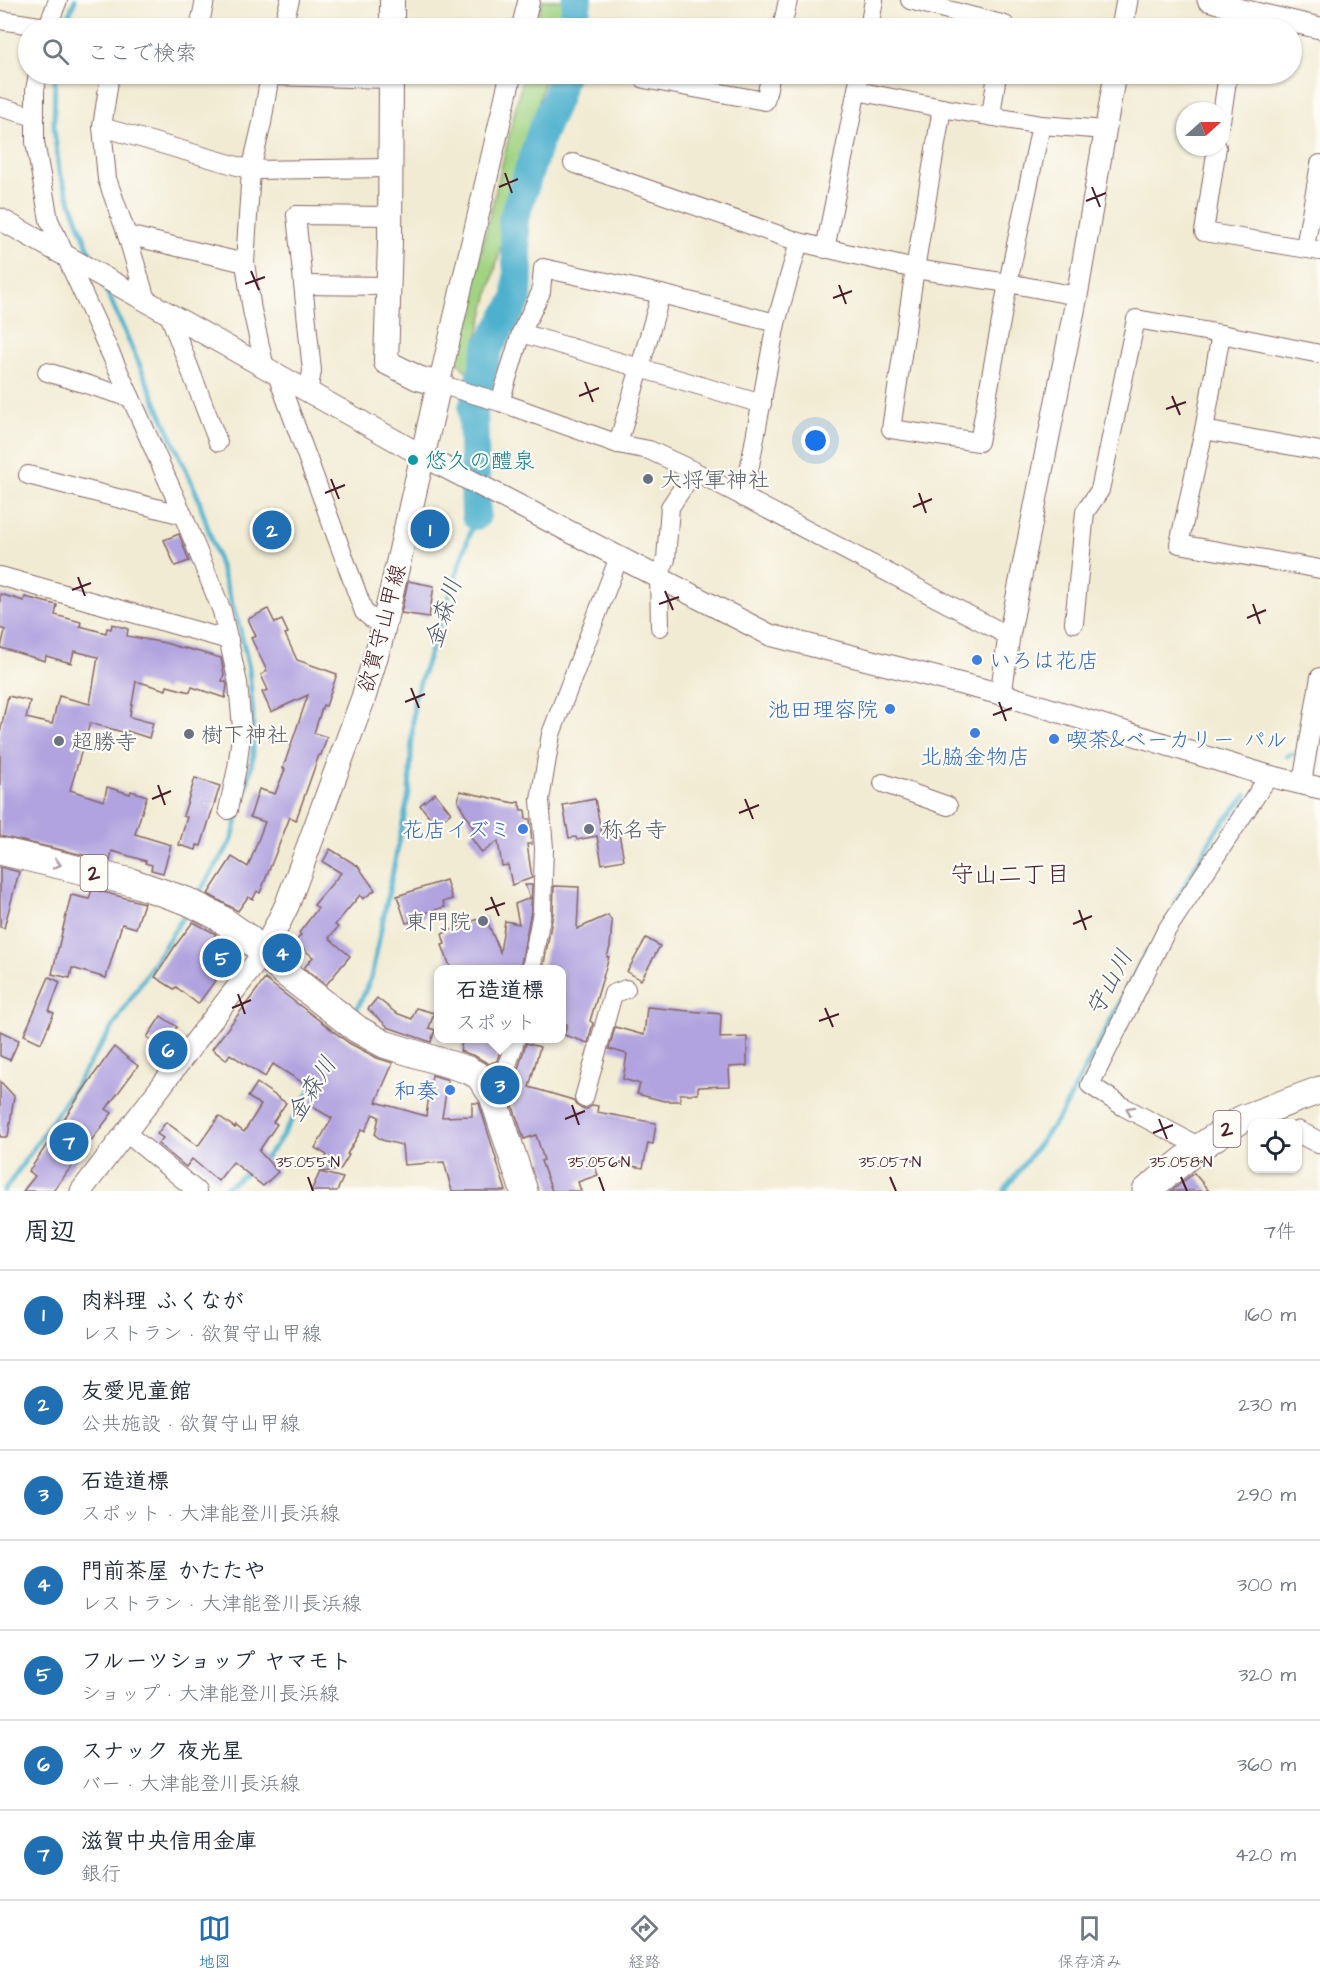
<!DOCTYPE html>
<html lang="ja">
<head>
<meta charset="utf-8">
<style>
  :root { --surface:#fff; --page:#f2f2f3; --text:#1f2937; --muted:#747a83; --line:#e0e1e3; --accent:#1f6fb2 }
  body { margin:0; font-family:"Architects Daughter","Klee One",sans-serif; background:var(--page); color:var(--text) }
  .controls { position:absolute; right:18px; bottom:18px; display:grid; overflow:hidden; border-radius:12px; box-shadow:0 2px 4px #0004 }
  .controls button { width:54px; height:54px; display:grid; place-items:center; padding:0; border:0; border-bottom:2px solid var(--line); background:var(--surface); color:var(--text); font:30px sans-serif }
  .compass { position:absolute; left:1176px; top:102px; width:54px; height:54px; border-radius:50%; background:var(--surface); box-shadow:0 2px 4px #0004; rotate:69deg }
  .you { position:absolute; left:816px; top:441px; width:21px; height:21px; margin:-15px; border:4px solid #fff; border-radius:50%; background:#1a73e8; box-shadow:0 0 0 9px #1a73e833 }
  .badge { display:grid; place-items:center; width:39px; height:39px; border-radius:50%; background:var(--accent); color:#fff; font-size:20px; font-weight:700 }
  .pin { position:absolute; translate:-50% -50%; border:3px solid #fff; box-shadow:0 2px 6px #0006 }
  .popup { position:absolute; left:434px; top:965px; width:132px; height:78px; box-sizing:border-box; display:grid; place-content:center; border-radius:12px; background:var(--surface); filter:drop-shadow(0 2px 4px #0005); font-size:20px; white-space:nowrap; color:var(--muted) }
  .popup b { font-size:22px; color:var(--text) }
  .popup::after { content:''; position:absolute; left:50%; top:100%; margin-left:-12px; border:12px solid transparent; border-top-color:var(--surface) }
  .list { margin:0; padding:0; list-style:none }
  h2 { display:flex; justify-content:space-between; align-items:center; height:78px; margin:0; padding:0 24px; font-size:26px }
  h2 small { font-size:20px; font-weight:400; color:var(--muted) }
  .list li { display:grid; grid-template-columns:39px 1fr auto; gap:18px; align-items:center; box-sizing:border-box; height:90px; padding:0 24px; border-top:2px solid var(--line) }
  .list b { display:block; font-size:22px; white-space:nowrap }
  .list p { margin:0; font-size:20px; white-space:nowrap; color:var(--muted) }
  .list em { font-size:20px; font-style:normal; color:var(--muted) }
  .icon { flex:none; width:33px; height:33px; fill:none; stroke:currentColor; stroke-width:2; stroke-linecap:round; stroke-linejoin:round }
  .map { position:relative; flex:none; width:1320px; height:1191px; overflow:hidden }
  .search { position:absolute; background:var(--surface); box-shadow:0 2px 4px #0004; left:18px; right:18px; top:18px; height:66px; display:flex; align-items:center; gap:15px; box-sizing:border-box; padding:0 21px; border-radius:33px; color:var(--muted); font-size:22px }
  .sheet { height:708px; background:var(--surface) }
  nav { display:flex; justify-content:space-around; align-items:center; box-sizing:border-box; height:84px; border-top:2px solid var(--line); background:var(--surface); font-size:16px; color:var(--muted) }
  nav a { display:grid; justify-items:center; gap:3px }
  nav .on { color:var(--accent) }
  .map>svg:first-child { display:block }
  .green { fill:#a0d382; stroke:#757956; stroke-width:1.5 }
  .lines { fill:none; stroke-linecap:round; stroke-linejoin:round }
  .stream { stroke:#4eb1cd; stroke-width:5 }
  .river { stroke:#4eb1cd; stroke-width:30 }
  .building { fill:#b0a3df }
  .minor-casing { stroke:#856666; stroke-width:20 }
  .tertiary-casing { stroke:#856666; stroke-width:23 }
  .secondary-casing { stroke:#856666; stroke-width:26 }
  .primary-casing { stroke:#856666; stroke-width:29 }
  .minor { stroke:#fff; stroke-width:18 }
  .tertiary { stroke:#fff; stroke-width:21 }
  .secondary { stroke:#fff; stroke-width:24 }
  .primary { stroke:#fff; stroke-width:27 }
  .oneway { stroke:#ae9aa0 }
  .ticks { fill:none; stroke:#4a1f2b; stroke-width:2 }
  .culture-dot { fill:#0f9aa8; stroke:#fdfcf7; stroke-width:2 }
  .worship-dot { fill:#6b7280; stroke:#fdfcf7; stroke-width:2 }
  .shop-dot { fill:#3f7fe0; stroke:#fdfcf7; stroke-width:2 }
  .labels { text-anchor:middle; stroke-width:4.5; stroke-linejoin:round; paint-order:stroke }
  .shield { fill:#fdfcf7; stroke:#806168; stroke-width:1.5 }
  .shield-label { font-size:21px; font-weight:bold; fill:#4a1f2b }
  .culture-label { font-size:22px; fill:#0d838f; stroke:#fdfcf7; text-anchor:start }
  .worship-label { font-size:22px; fill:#5b616d; stroke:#fdfcf7; text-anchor:start }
  .street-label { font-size:22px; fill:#4a1f2b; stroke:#fdfcf7 }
  .shop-label { font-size:22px; fill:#366cbe; stroke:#fdfcf7; text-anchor:end }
  .water-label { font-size:24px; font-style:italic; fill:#4c596c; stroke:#fdfcf7 }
  .neighbourhood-label { font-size:24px; fill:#4a1f2b; stroke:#fdfcf7 }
  .ticks-label { font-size:15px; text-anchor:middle; fill:#4a1f2b; stroke:#fdfcf7; stroke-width:4.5; stroke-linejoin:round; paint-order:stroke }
</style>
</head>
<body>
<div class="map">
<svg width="1320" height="1191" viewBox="0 0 1320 1191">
  <rect width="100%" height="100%" fill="#fdfcf7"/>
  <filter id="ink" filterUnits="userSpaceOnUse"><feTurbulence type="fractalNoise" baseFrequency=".0167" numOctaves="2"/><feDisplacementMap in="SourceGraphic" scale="12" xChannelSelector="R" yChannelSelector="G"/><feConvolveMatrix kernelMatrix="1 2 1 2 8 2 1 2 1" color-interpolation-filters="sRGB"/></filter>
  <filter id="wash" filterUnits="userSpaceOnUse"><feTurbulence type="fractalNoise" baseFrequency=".008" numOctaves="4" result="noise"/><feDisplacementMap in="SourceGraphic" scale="24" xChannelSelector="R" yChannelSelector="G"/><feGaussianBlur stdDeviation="1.35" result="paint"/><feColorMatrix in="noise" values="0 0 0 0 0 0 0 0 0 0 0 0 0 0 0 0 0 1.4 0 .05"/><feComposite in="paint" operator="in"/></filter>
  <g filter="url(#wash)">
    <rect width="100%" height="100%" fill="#f2ebd3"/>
    <!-- green -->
    <g class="green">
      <path d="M542,0H565L558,28H535Z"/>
      <path d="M524,74H546L468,373L455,359Z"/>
    </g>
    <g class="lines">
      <!-- stream -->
      <g class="stream">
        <path d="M64,28L75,0"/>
        <path d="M55,74L54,128L59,171L94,263"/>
        <path d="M104,285L198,497L240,629L249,669L253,713V756L248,781L231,842L197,896"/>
        <path d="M1287,756L1293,754"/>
        <path d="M1174,904L1215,832L1247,795"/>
        <path d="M353,1018L371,978L409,793L414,700L476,515"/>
        <path d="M262,1162L277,1144L315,1083"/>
        <path d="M4,1191L55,1117L187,911"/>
        <path d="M221,1191L252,1169"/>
        <path d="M1004,1191L1062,1113L1147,951"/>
      </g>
      <!-- river -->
      <g class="river">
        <path d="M573,28L577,0"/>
        <path d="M476,515L473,409L488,348L517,299L518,271L513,221L541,134L557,97L563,74"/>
      </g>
    </g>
    <g id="blocks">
      <!-- building -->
      <g class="building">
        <path d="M179,534L189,561L175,566L164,540Z"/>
        <path d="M408,581L434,586L429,617L401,613Z"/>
        <path d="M0,594L24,601L25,597L57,605L55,615L81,622L80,626L106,633L107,628L111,629L112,624L128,629L127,636L165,643L185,649V648L221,658L224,674L222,681L226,682L227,685L225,698L192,687L190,692L167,686L166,690L136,681L130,715V717L153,723L149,738L127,731L126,733L90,723L70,790L104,801L107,787L130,794L131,791L147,796L135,834L171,845L163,873L151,870L152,865L145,863L146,861L112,851L110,861L0,836V733L8,696L30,701L26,718L52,724L59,696L90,704L98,657L74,651L71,663L46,656L45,661L1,648L5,630L0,628Z"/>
        <path d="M268,609L275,623L282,620L288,633L285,634L297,660L337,674L326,706L323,705L314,733L327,737L321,755H319L296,820L290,817L260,893L257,891L253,899L248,897L238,911L208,894L232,857L248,867L265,822L250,817L259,789L275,794L285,769L283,768L308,695L271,712L262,692L268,690L261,675L267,671L251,638L256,636L248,619Z"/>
        <path d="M195,778L220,786L201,846L197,845L196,850L179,845L187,817L183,816Z"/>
        <path d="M460,791L514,803L519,802L521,810H525L526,819H530L532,844H527L532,878L512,885L508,865L502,866L498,841L482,853L469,835L475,831L458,801Z"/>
        <path d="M435,793L451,813L436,825L420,805Z"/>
        <path d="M595,799L601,831L618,828L624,860L602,864L597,836L577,840L576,837L569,838L563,805Z"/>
        <path d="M330,849L358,866L375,890L363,899L360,895L335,925L338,927L329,938L350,956L326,985L304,968L313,957L295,942L301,935L299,933L318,908L314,905L341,873L323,862Z"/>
        <path d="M0,867L19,872L4,928L0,927Z"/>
        <path d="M446,880L452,899L443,902L445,907L424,913L425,917L406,923L397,896Z"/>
        <path d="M525,885H532L531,911L520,969H451L442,945L445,944L442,934L485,916L500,952L505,921L519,924L515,904L530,898Z"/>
        <path d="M554,886L579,887L577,929L608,915L612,922L610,947L607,957H609L590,1021L593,1023L588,1043L564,1035L567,1024L561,1023V969H543L553,914Z"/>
        <path d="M92,889L144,903L136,928L122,924L106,978L72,968L70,978L52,974L71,895L89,899Z"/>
        <path d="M193,922L216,934L213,938L234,955L198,1004L176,987L174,989L155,977L175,946Z"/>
        <path d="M646,938L660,946L641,980L627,972Z"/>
        <path d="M49,977L60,982L49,1011L54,1013L41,1043L24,1035Z"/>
        <path d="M265,979L349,1043L377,1058L393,1063L376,1102L426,1116L432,1075L448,1080L442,1117L472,1116V1103H479L506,1191H452L444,1162L404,1165L402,1145L382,1140L375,1135L379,1117L373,1114L365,1131L362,1129L347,1154L349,1155L340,1170L320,1172L327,1155L315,1148L332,1118L309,1105L316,1091L273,1064L265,1077L230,1054L226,1060L212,1049Z"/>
        <path d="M377,998L396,1013L412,1019L416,1008L434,1013L429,1028L435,1030L431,1042L387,1027V1026L368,1009Z"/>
        <path d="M647,1007L721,1014L720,1038L747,1037V1066L729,1067L730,1086L698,1087V1094H680V1101H664L637,1094L640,1084L623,1079L627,1054L609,1049L615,1027L644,1035Z"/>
        <path d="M161,1016L177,1027L163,1048L147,1037Z"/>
        <path d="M0,1031L19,1040L10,1060L0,1056Z"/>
        <path d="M463,1038H504L497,1061L489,1064L475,1056L460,1051Z"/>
        <path d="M526,1043L540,1047L529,1087L573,1100L576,1105L582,1109H587L593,1105L598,1106L597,1112L656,1123L653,1144L648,1143L643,1168L592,1159L598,1175L578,1182L581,1191H552L541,1161L544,1160L536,1135L524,1139L507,1089L513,1085Z"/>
        <path d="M114,1047L138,1066L106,1109L112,1113L53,1191H23L35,1176L29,1171L88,1083Z"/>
        <path d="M0,1081L14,1096L8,1137H0Z"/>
        <path d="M257,1083L286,1103L273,1122L277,1124L259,1151L278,1172L263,1186L233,1162L218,1181L192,1159L186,1167L158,1144L163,1138L157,1134L166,1122L198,1146L219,1116L235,1128L236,1126L244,1132L261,1105L248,1097Z"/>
        <path d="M320,1172L343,1178L337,1191H311Z"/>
        <path d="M1194,1173L1209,1191H1171Z"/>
      </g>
    </g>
  </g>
  <g filter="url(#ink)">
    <use href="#blocks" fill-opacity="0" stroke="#856666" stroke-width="1.5"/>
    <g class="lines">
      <defs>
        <g id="minor">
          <path d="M910,0L1005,25L1004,28"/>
          <path d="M0,20L53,28"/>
          <path d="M47,28L58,0"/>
          <path d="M199,28L205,0"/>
          <path d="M282,28L290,0"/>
          <path d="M782,28L788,0"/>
          <path d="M869,28L874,0"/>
          <path d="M1235,28L1238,9"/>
          <path d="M38,74L35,90V142L49,220L131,398L183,515L222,611L238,683L242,728L237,768L228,810"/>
          <path d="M110,74L102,127L107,179L127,235L146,300"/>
          <path d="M260,74L270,76L390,79"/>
          <path d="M644,79L765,101L771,74"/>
          <path d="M857,91L942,108L1041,125L1106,130"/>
          <path d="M0,107L35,117"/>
          <path d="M942,108L915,269L891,429L979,442L1008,283L1041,125"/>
          <path d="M991,116L997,74"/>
          <path d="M1221,121L1228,74"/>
          <path d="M102,127L251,170L389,168"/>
          <path d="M1217,147L1204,232L1320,251"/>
          <path d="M573,163L799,242L915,269L1008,283L1077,296"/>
          <path d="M127,235L245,263"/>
          <path d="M1305,247L1320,164"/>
          <path d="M825,249L860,74"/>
          <path d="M303,285L388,286"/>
          <path d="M168,312L218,442"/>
          <path d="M521,333L762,404"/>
          <path d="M1221,334L1204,430L1179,544L1320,569"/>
          <path d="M265,368L252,310L245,263L251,170L262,123L270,74"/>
          <path d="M47,372L131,398"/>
          <path d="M277,375L364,612L383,628"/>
          <path d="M439,384L500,402L618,444L649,450L694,471L1009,636"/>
          <path d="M308,392L312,371L296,215L390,216"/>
          <path d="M500,402L521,333L541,292L543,268L661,294L776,323"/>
          <path d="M1204,430L1320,451"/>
          <path d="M618,444L661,294"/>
          <path d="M28,475L183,515"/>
          <path d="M744,498L776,323L799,242"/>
          <path d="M0,576L229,640"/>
          <path d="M1074,623L1085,512L1100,490L1136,319L1221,334L1320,354"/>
          <path d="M660,627L659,577L666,559L670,507L694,471"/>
          <path d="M883,783L948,806"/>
          <path d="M1302,783L1320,677"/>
          <path d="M531,970L542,912L544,848L540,800L551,734L619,557"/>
          <path d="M487,1085L503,1078L516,1038"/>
          <path d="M584,1098L613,994L626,989"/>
          <path d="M125,1132L197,1191"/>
          <path d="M1200,1147L1124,1107L1090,1085L1166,931L1269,776"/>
        </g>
        <g id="tertiary">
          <path d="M1208,0L1238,9L1320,28"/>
          <path d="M522,28L529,0"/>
          <path d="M1122,28L1127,0"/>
          <path d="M0,219L423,456L770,635L1001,694L1269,776L1320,788"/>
          <path d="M439,384L511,74"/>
          <path d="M1001,694L1009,636L1077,296L1115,74"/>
          <path d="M1298,1132L1320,1143"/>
          <path d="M81,1191L264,952"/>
        </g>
        <g id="secondary">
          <path d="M392,0V28"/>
          <path d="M264,952L287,905L363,699L380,642L439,384L418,378L386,362L390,241L391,74"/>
        </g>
        <g id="primary">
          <path d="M0,851L131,882L187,901L217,916L248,938L279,968L357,1029L384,1044L468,1070L479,1076L493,1096L524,1191"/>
          <path d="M1146,1191L1200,1147L1242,1119L1320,1090"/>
        </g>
      </defs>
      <!-- minor casing -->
      <use href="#minor" class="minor-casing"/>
      <!-- tertiary casing -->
      <use href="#tertiary" class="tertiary-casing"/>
      <!-- secondary casing -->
      <use href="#secondary" class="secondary-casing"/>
      <!-- primary casing -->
      <use href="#primary" class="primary-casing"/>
      <!-- minor -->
      <use href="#minor" class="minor"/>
      <!-- tertiary -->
      <use href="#tertiary" class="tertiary"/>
      <!-- secondary -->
      <use href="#secondary" class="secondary"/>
      <!-- primary -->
      <use href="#primary" class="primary"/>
    </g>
    <!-- one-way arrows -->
    <defs><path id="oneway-chevron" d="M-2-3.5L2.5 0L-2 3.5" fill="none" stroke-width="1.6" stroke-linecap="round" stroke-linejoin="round" transform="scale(1.5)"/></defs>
    <g class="oneway">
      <use href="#oneway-chevron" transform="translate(57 864) rotate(13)"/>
      <use href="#oneway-chevron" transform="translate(1130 1110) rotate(-151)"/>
    </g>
  </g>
  <!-- ticks -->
  <path class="ticks" d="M505,173L512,193M499,187L518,179M1092,187L1100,207M1086,201L1106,193M251,271L259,290M245,284L265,277M839,285L846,304M833,298L852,291M585,382L593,402M579,396L599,388M1172,396L1180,415M1166,409L1186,402M331,479L339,499M325,493L345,485M919,493L926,513M913,507L932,499M78,577L85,596M72,590L91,583M665,591L673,610M659,604L679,597M1253,604L1260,624M1247,618L1266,610M411,688L419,708M405,702L425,694M999,702L1006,721M993,715L1012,708M158,785L165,805M152,799L171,791M745,799L753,819M739,813L759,805M491,897L499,916M485,910L505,903M1079,910L1086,930M1073,924L1092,916M238,994L245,1014M232,1008L251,1000M825,1008L833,1027M819,1021L839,1014M572,1105L579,1125M565,1119L585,1111M1159,1119L1167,1139M1153,1133L1173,1125M308,1177L313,1191M599,1177L604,1191M890,1177L896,1191M1181,1177L1187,1191"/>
  <!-- markers -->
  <circle class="culture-dot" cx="413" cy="460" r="6"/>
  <g class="worship-dot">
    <circle cx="648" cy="479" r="6"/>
    <circle cx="189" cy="734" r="6"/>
    <circle cx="59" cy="741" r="6"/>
    <circle cx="589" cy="829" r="6"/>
    <circle cx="483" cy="921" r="6"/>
  </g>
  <g class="shop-dot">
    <circle cx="977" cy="660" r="6"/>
    <circle cx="890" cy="709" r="6"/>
    <circle cx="975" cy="733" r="6"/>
    <circle cx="1054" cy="739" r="6"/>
    <circle cx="523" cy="829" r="6"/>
    <circle cx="450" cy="1090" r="6"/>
  </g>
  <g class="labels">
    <!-- shield labels -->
    <g class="shield">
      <rect x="80.5" y="855" width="27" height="36" rx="4.5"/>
      <rect x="1213.5" y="1111" width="27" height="36" rx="4.5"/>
    </g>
    <g class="shield-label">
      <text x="94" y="880">2</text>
      <text x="1227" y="1136">2</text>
    </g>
    <!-- culture labels -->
    <g class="culture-label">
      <text x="425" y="468">悠久の醴泉</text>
    </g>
    <!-- worship labels -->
    <g class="worship-label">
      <text x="660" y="487">大将軍神社</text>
      <text x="201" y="742">樹下神社</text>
      <text x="71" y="749">超勝寺</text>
      <text x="601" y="837">称名寺</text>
      <text x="471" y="929" text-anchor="end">東門院</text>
    </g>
    <!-- street labels -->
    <g class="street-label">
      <text transform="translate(381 628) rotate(-75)" y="8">欲賀守山甲線</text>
    </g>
    <!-- shop labels -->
    <g class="shop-label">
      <text x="989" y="668" text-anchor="start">いろは花店</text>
      <text x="878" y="717">池田理容院</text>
      <text x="1066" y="747" text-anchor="start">喫茶&amp;ベーカリー パル</text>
      <text x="975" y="764" text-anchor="middle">北脇金物店</text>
      <text x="511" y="837">花店イズミ</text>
      <text x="438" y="1098">和奏</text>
    </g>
    <!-- water labels -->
    <g class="water-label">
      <text transform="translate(443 613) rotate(-72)" y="8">金森川</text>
      <text transform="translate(1109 983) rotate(-62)" y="8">守山川</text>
      <text transform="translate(311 1089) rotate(-58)" y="8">金森川</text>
    </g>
    <!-- neighbourhood labels -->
    <g class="neighbourhood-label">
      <text x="1010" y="882">守山二丁目</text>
    </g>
  </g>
  <g class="ticks-label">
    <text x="308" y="1167">35.055°N</text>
    <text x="599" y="1167">35.056°N</text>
    <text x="890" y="1167">35.057°N</text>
    <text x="1181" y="1167">35.058°N</text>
  </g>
</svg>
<div class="controls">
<button><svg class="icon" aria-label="locate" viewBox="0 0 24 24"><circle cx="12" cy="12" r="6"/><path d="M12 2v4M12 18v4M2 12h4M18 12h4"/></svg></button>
</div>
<svg class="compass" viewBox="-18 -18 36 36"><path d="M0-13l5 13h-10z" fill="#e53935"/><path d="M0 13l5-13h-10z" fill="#747a83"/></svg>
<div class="you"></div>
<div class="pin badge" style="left:430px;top:529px">1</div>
<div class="pin badge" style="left:272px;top:530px">2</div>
<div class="pin badge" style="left:500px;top:1085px">3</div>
<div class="popup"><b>石造道標</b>スポット</div>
<div class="pin badge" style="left:282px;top:953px">4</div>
<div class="pin badge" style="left:222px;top:958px">5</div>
<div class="pin badge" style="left:168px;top:1050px">6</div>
<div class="pin badge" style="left:69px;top:1142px">7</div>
<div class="search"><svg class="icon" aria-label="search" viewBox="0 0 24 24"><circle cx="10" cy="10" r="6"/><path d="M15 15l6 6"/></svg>ここで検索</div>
</div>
<section class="sheet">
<h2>周辺<small>7件</small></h2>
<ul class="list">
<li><span class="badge">1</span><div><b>肉料理 ふくなが</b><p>レストラン · 欲賀守山甲線</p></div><em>160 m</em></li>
<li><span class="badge">2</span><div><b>友愛児童館</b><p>公共施設 · 欲賀守山甲線</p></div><em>230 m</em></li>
<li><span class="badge">3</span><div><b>石造道標</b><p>スポット · 大津能登川長浜線</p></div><em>290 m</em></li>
<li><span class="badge">4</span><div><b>門前茶屋 かたたや</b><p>レストラン · 大津能登川長浜線</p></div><em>300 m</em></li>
<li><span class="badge">5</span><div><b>フルーツショップ ヤマモト</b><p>ショップ · 大津能登川長浜線</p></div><em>320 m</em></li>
<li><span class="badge">6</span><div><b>スナック 夜光星</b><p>バー · 大津能登川長浜線</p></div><em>360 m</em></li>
<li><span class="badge">7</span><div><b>滋賀中央信用金庫</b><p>銀行</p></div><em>420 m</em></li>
</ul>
</section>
<nav>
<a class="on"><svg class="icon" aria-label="map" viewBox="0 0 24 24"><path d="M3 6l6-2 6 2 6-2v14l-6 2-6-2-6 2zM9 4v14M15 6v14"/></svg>地図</a>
<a><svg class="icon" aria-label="directions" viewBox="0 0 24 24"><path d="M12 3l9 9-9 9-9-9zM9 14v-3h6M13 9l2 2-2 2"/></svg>経路</a>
<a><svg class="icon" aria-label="saved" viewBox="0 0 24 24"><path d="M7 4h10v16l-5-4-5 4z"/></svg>保存済み</a>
</nav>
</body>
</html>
